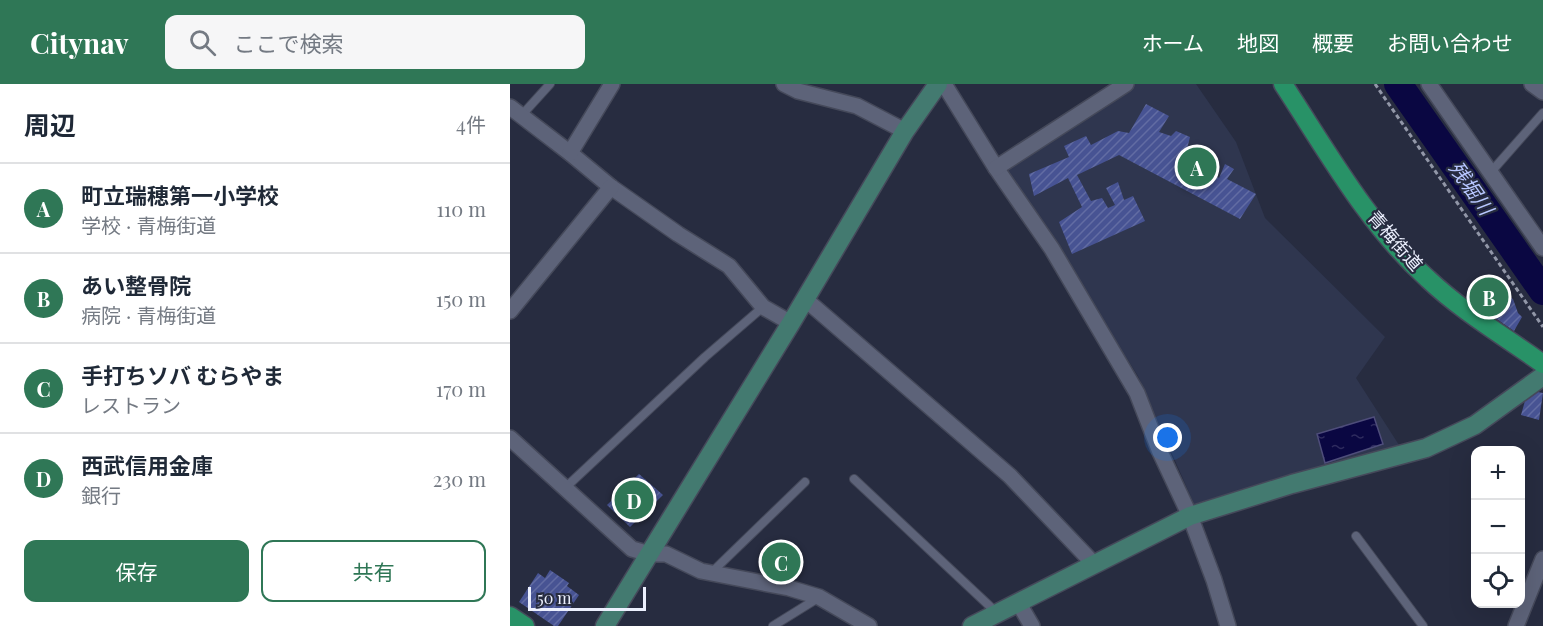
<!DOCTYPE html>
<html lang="ja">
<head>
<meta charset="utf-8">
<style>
  :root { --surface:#fff; --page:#f6f6f7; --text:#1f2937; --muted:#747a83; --line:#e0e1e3; --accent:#2f7756 }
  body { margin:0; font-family:"Playfair Display","Noto Sans JP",serif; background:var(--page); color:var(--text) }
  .controls { position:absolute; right:18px; bottom:18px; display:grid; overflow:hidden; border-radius:12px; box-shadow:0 6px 24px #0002 }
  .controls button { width:54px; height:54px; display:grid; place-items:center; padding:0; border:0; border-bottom:2px solid var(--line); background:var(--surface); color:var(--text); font:30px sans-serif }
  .scale { position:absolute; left:18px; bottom:15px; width:118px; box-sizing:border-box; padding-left:6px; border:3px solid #ecf0fe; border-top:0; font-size:16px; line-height:21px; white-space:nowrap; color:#ecf0fe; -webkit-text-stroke:4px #272c40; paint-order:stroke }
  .you { position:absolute; left:658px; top:354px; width:21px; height:21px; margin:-15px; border:4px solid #fff; border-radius:50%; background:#1a73e8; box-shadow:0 0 0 9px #1a73e833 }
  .badge { display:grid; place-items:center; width:39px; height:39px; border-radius:50%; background:var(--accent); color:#fff; font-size:20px; font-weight:700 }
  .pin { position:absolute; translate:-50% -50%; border:3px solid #fff; box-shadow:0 2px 6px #0006 }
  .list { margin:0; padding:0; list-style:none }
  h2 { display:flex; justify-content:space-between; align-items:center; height:78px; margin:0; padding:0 24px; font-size:26px }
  h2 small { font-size:20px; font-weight:400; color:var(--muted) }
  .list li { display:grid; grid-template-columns:39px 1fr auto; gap:18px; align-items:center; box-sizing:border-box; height:90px; padding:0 24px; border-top:2px solid var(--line) }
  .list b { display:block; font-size:22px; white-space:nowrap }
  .list p { margin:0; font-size:20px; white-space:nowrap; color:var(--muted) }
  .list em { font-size:20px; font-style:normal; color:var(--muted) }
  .actions { display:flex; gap:12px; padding:18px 24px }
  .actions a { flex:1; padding:14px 0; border:2px solid var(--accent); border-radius:12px; text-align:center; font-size:21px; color:var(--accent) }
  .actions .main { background:var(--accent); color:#fff }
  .icon { flex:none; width:33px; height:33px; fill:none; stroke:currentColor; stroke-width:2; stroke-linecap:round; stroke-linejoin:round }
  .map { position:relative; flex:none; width:1033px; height:542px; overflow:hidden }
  header { display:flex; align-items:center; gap:36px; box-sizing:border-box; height:84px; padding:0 30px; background:var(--accent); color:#fff }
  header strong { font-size:28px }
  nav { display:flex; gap:33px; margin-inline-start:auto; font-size:21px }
  .search { width:420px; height:54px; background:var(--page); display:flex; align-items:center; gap:15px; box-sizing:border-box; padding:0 21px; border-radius:12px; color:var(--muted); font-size:22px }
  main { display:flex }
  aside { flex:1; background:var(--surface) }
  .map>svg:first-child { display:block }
  .built { fill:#2f364f }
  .water { fill:url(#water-ripples); stroke:#4e4d7a; stroke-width:1.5 }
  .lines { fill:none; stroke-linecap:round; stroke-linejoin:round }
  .river { stroke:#0a0742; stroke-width:28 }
  .building { fill:url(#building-hatch) }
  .lane-casing { stroke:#45495a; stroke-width:10 }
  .street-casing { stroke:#45495a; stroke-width:18 }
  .secondary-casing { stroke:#45495a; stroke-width:21 }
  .primary-casing { stroke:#45495a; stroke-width:21 }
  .path { stroke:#9297a8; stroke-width:3; stroke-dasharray:4.5 3; stroke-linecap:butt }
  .lane { stroke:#5d6379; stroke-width:8 }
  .street { stroke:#5d6379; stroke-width:15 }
  .secondary { stroke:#437a70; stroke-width:18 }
  .primary { stroke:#289267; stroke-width:18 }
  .labels { text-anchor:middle; stroke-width:4.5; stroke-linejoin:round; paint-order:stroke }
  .street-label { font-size:18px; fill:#ecf0fe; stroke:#272c40 }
  .water-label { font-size:20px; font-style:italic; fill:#b8c7ff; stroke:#272c40 }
</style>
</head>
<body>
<header>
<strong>Citynav</strong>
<div class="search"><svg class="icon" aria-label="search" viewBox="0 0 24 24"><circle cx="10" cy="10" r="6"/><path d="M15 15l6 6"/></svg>ここで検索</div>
<nav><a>ホーム</a><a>地図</a><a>概要</a><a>お問い合わせ</a></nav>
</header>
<main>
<aside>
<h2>周辺<small>4件</small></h2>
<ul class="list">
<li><span class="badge">A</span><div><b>町立瑞穂第一小学校</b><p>学校 · 青梅街道</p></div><em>110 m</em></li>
<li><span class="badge">B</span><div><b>あい整骨院</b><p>病院 · 青梅街道</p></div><em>150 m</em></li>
<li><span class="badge">C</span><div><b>手打ちソバ むらやま</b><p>レストラン</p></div><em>170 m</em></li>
<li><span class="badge">D</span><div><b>西武信用金庫</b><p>銀行</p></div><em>230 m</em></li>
</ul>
<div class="actions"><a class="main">保存</a><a>共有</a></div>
</aside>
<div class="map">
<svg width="1033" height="542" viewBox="0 0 1033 542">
  <defs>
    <pattern id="water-ripples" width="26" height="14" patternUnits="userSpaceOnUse" patternTransform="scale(1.5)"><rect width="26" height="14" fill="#0a0742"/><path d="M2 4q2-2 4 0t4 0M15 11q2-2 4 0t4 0" fill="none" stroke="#2e2b5e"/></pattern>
    <pattern id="building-hatch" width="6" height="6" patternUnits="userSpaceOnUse" patternTransform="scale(1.5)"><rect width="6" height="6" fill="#475393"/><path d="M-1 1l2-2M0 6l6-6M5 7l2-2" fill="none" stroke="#626ca3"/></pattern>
  </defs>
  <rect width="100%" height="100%" fill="#272c40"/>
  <!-- built -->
  <path class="built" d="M625,0H686L726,58L755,134L875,253L846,294L889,361L684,420L628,292L497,86Z"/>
  <!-- water -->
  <path class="water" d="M864,333L873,360L815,379L807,350Z"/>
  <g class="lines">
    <!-- river -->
    <path class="river" d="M888,0L1033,207"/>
  </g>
  <!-- building -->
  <g class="building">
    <path d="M636,20L659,32L649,48L661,52L666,47L680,53L677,65L700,76L696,85L709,94L715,80L724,85L717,95L746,110L730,135L609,71L567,91L581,117L592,114L598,124L605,121L596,104L608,98L614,116L623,112L635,137L562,170L549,138L572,123L558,94L524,112L519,90L559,73L554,62L576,52L581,61L608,47L619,49Z"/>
    <path d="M977,196L1003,215L1008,229L1012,233L1004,247L962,218Z"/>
    <path d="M1018,306L1033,309L1029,336L1011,331Z"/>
    <path d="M129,390L153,411L120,443L97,421Z"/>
    <path d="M40,486L59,499L57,502L69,511L48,542H44L9,518L28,489L35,494Z"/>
  </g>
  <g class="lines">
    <defs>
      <g id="lane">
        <path d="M11,32L40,0"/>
        <path d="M981,88L1033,29"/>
        <path d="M344,395L487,529"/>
        <path d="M55,404L195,273L253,223"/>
        <path d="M846,452L913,542"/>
        <path d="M201,489L295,398"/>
        <path d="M263,542L308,514"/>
      </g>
      <g id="street">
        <path d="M274,0L288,7L347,22L395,47"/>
        <path d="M434,0L486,84L542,165L627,309L650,368L680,432L704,496L718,542"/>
        <path d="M919,0L1033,164"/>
        <path d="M1022,0L1033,8"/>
        <path d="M0,23L60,69L101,103L168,150L219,182L253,223L281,239"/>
        <path d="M60,69L102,0"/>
        <path d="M486,84L616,0"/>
        <path d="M295,215L500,392L583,479"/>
        <path d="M0,227L101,103"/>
        <path d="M0,354L122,465L140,470H156L191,487L279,504L309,513L359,542"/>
        <path d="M508,518L522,542"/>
        <path d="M1006,542L1033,475"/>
      </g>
      <g id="secondary">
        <path d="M95,542L281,239L395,47L428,0"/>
        <path d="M462,542L680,432L782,400L916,364L965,341L1033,292"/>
      </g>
      <g id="primary">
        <path d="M773,0C817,67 858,141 918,195C953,228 994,252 1033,280"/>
        <path d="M0,532L15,542"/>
      </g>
    </defs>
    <!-- lane casing -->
    <use href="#lane" class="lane-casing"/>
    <!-- street casing -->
    <use href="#street" class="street-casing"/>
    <!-- secondary casing -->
    <use href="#secondary" class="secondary-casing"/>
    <!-- primary casing -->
    <use href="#primary" class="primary-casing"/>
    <!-- path -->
    <path class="path" d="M865,0L1033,243"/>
    <!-- lane -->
    <use href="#lane" class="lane"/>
    <!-- street -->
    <use href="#street" class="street"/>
    <!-- secondary -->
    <use href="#secondary" class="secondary"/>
    <!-- primary -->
    <use href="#primary" class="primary"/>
  </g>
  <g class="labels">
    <!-- street labels -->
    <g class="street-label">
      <text transform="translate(885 157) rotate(49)" y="6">青梅街道</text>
    </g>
    <!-- water labels -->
    <g class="water-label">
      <text transform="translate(961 104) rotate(55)" y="7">残堀川</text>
    </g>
  </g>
</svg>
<div class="controls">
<button>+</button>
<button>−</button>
<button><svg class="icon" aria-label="locate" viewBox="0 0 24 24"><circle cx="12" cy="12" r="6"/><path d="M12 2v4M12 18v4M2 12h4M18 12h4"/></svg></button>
</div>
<div class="scale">50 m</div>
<div class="you"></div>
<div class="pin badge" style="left:687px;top:83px">A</div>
<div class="pin badge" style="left:979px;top:213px">B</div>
<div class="pin badge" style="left:271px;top:478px">C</div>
<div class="pin badge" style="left:124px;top:416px">D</div>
</div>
</main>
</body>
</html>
